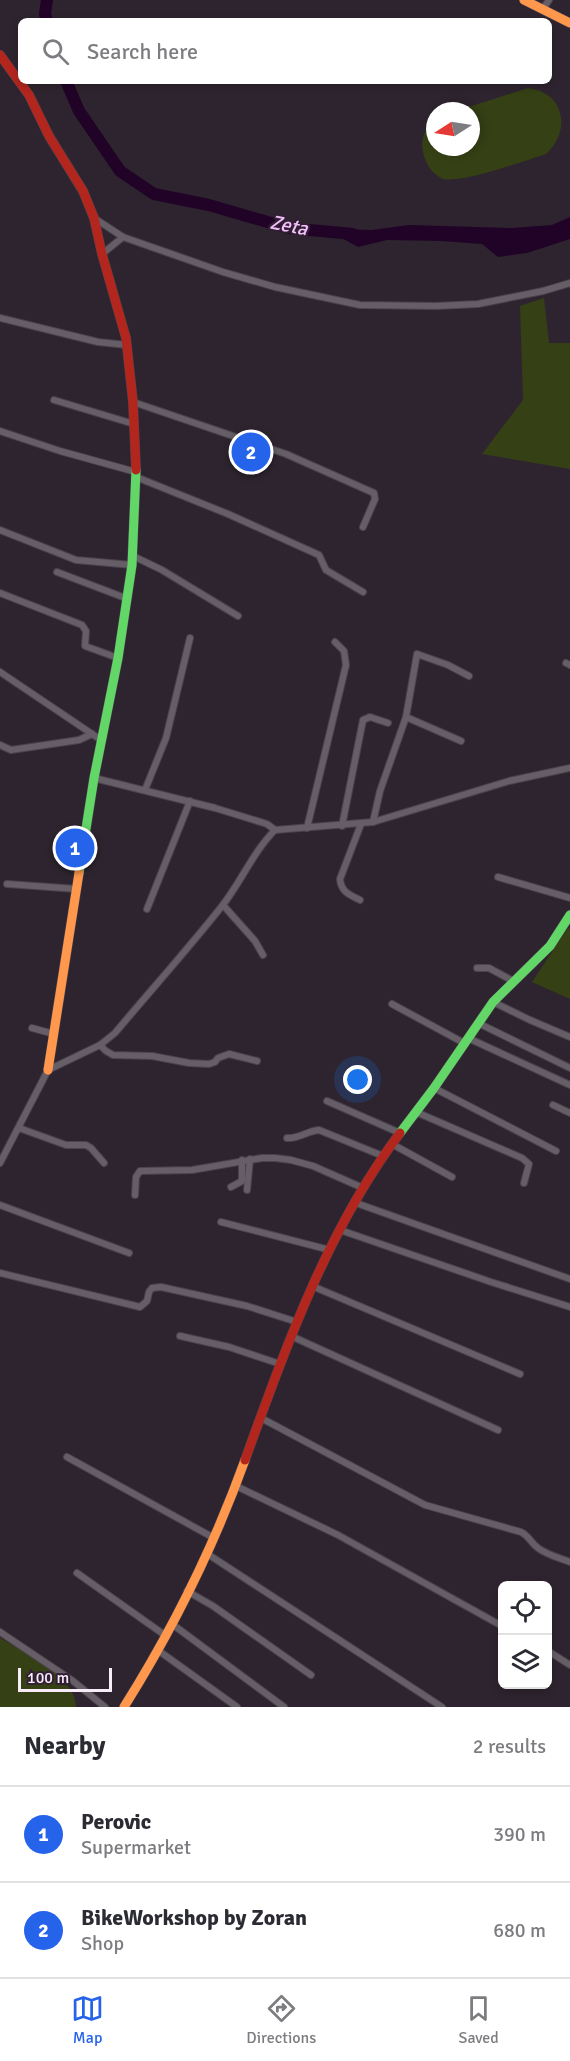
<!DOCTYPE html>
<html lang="en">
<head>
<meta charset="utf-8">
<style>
  :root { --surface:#fff; --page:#f2f2f3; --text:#2b2b33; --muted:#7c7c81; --line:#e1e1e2; --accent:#2563eb }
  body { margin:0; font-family:Signika,sans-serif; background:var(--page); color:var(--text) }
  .controls { position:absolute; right:18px; bottom:18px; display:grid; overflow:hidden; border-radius:9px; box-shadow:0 3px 9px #0003 }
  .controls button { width:54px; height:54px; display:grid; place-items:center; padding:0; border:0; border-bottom:2px solid var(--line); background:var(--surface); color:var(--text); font:30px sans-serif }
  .compass { position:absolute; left:426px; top:102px; width:54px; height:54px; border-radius:50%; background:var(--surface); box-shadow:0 3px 9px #0003; rotate:258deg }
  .scale { position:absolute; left:18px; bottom:15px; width:94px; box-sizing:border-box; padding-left:6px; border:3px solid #f8ecfa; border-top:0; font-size:16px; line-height:21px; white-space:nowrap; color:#f8ecfa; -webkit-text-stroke:4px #311f34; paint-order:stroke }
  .you { position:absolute; left:358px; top:1080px; width:21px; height:21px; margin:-15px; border:4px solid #fff; border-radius:50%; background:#1a73e8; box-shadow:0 0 0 9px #1a73e833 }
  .badge { display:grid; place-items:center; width:39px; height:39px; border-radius:50%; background:var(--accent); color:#fff; font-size:20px; font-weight:700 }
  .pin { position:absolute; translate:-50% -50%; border:3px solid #fff; box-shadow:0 2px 6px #0006 }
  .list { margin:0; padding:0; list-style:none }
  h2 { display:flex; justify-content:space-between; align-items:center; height:78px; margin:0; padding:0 24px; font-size:26px }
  h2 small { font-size:20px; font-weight:400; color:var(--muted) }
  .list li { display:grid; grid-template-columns:39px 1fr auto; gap:18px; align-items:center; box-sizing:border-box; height:96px; padding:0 24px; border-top:2px solid var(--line) }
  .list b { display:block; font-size:22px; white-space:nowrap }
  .list p { margin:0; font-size:20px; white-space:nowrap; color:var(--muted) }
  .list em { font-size:20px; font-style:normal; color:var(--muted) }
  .icon { flex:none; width:33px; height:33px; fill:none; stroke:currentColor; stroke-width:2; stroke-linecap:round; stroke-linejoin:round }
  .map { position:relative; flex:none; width:570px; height:1707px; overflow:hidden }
  .search { position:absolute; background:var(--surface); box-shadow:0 3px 9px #0003; left:18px; right:18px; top:18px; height:66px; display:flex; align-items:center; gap:15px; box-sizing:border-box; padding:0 21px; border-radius:9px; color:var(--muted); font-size:22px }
  .sheet { height:270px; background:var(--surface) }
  nav { display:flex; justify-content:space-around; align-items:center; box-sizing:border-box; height:84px; border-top:2px solid var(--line); background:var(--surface); font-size:16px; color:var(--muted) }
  nav a { display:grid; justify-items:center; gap:3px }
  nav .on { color:var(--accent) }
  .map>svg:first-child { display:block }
  .green { fill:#354015 }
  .water { fill:#210327 }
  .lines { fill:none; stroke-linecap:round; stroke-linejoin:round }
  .river { stroke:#210327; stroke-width:12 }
  .street-casing { stroke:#4b424c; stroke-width:8 }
  .fast-casing { stroke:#4b424c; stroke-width:10 }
  .slow-casing { stroke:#4b424c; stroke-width:10 }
  .jam-casing { stroke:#4b424c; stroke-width:10 }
  .street { stroke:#655e66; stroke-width:6 }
  .fast { stroke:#63d668; stroke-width:9 }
  .slow { stroke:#ff974d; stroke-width:9 }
  .jam { stroke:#b3261e; stroke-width:9 }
  .labels { text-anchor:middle; stroke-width:4.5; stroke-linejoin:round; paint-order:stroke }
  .water-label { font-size:20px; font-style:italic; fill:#f3c0fb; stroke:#311f34 }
</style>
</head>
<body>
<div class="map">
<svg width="570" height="1707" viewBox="0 0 570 1707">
  <rect width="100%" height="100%" fill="#2e242f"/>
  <!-- green -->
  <g class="green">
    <path d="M528,88C567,93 570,133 546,154C527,160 456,186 441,178C431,173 425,162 423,152C420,139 425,128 435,119V147H471V111H456Z"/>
    <path d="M544,298L549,343H570V469L482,454L523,400L520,306Z"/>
    <path d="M568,928L570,929V999L532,982Z"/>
    <path d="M0,1638C22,1651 77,1677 76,1707H0Z"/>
  </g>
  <!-- water -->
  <path class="water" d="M570,217V239L527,253L498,257L482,244L442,241L387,240L358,247L340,237L338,233V229L372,230L409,225L512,228L552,225Z"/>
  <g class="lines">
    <!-- river -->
    <g class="river">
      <path d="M47,21L45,14L47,0"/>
      <path d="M66,81L79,111L120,171L154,194L209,205L288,228L353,234"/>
    </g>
    <defs>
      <g id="street">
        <path d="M542,10L549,0"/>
        <path d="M94,218L123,237L223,272L275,287L360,305L436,306L478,304L543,291L570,283"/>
        <path d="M102,254L123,237"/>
        <path d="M0,318L98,342L127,345"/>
        <path d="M54,400L134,424"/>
        <path d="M133,402L286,454L374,493L375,499L363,527"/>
        <path d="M0,431L60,451L136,472"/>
        <path d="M136,477L228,514L319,555L326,570L363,592"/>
        <path d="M0,530L76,560L132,565"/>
        <path d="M133,556L162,570L238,616"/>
        <path d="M57,572L128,599"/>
        <path d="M0,593L82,625L86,631L85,646L118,658"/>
        <path d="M566,663L570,665"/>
        <path d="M0,672L101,740"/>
        <path d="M406,717L461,741"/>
        <path d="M0,745L11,750L79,740L92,734"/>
        <path d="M94,778L215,808L267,824L275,830"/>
        <path d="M145,790L166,738L190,638"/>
        <path d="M373,822L380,791L406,717L417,654L448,665L469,676"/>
        <path d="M342,826L363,720L370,717L388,723"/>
        <path d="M307,828L346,665L344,651L335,642"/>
        <path d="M498,877L570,898"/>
        <path d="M7,884L77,889"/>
        <path d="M360,900C350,895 341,892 340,879L361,824"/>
        <path d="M223,905L255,941L263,955"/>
        <path d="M147,909L190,801"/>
        <path d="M477,968H489L513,981"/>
        <path d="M493,1002L530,1020L570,1037"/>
        <path d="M392,1004L464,1043"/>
        <path d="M478,1023L570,1068"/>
        <path d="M32,1028L54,1034"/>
        <path d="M468,1038L570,1085"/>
        <path d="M100,1045L106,1051L113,1055L152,1056L189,1063L209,1064L215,1062L218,1058L229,1054L257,1061"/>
        <path d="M434,1088L556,1151"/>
        <path d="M327,1101L400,1133"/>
        <path d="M553,1105L570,1113"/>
        <path d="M416,1112L522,1158L529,1164L524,1183"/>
        <path d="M19,1128L66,1145H86L91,1148L104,1163"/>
        <path d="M287,1138C299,1139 307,1131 319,1130L383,1156"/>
        <path d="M392,1144L452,1177"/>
        <path d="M0,1163L48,1070L100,1045L115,1033C151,990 188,949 222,906C241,882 253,852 275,830L373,822L509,781L570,768"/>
        <path d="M231,1187L242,1181V1160"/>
        <path d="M247,1190L250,1159"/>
        <path d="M135,1195L136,1177L140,1171L192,1170L262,1158H275L291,1160L313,1166L363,1188"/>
        <path d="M356,1203L570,1279"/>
        <path d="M0,1205L129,1253"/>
        <path d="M221,1222L330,1250"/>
        <path d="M340,1230L491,1282L570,1307"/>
        <path d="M0,1273L140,1307L147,1301L149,1292L152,1288L161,1287L247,1306L297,1322"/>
        <path d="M312,1286L520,1374"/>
        <path d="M180,1336L229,1347L280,1364"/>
        <path d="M291,1336L498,1430"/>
        <path d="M261,1418L425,1505L521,1532C529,1536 531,1543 538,1548C547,1555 560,1558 570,1562"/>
        <path d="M67,1457L214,1538"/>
        <path d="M236,1486L338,1535L502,1626"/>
        <path d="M206,1553L442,1707"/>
        <path d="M77,1573L166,1636"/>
        <path d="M187,1591L213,1606L311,1675"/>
        <path d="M172,1624L284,1707"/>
        <path d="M0,1632L73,1681L105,1707"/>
        <path d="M159,1651L237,1707"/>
        <path d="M548,1651L570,1665"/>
      </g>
      <g id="fast">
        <path d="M79,873L94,778L118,658L132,565L136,470"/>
        <path d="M400,1133L434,1088L493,1002L550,946L570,915"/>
      </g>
      <g id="slow">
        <path d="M524,0L570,23"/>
        <path d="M48,1070L79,873"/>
        <path d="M124,1707C173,1629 214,1546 245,1460"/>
      </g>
      <g id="jam">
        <path d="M0,55L29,95L49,136L83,191L94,218L102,254L126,338L133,402L136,470"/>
        <path d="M245,1460C286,1347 327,1230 400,1133"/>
      </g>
    </defs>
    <!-- street casing -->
    <use href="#street" class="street-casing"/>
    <!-- fast casing -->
    <use href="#fast" class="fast-casing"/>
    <!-- slow casing -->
    <use href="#slow" class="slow-casing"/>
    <!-- jam casing -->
    <use href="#jam" class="jam-casing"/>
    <!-- street -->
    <use href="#street" class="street"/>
    <!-- fast -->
    <use href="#fast" class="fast"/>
    <!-- slow -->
    <use href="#slow" class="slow"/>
    <!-- jam -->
    <use href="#jam" class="jam"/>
  </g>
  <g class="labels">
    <!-- water labels -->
    <g class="water-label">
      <text transform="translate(289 225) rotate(11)" y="7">Zeta</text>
    </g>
  </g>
</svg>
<div class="controls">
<button><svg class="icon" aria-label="locate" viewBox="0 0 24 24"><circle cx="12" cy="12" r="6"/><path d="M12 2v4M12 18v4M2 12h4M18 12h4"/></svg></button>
<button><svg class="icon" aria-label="layers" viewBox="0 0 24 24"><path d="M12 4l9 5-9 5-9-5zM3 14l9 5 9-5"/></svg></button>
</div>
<svg class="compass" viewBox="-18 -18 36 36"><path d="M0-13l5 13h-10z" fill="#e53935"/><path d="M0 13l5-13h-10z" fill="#7c7c81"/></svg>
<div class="scale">100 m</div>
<div class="you"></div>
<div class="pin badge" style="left:75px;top:848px">1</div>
<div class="pin badge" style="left:251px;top:452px">2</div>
<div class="search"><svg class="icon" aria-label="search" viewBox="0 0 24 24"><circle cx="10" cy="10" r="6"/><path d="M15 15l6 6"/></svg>Search here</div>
</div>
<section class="sheet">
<h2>Nearby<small>2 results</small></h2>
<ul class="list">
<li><span class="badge">1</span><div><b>Perovic</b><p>Supermarket</p></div><em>390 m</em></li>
<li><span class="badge">2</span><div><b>BikeWorkshop by Zoran</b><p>Shop</p></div><em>680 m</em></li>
</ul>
</section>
<nav>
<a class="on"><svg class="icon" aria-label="map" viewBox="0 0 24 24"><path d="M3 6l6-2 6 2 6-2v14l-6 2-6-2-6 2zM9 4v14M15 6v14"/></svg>Map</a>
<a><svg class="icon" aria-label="directions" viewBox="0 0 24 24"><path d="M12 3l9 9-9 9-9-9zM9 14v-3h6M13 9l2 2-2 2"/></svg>Directions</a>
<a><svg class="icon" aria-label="saved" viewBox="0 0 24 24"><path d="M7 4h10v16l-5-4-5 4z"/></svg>Saved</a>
</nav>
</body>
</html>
